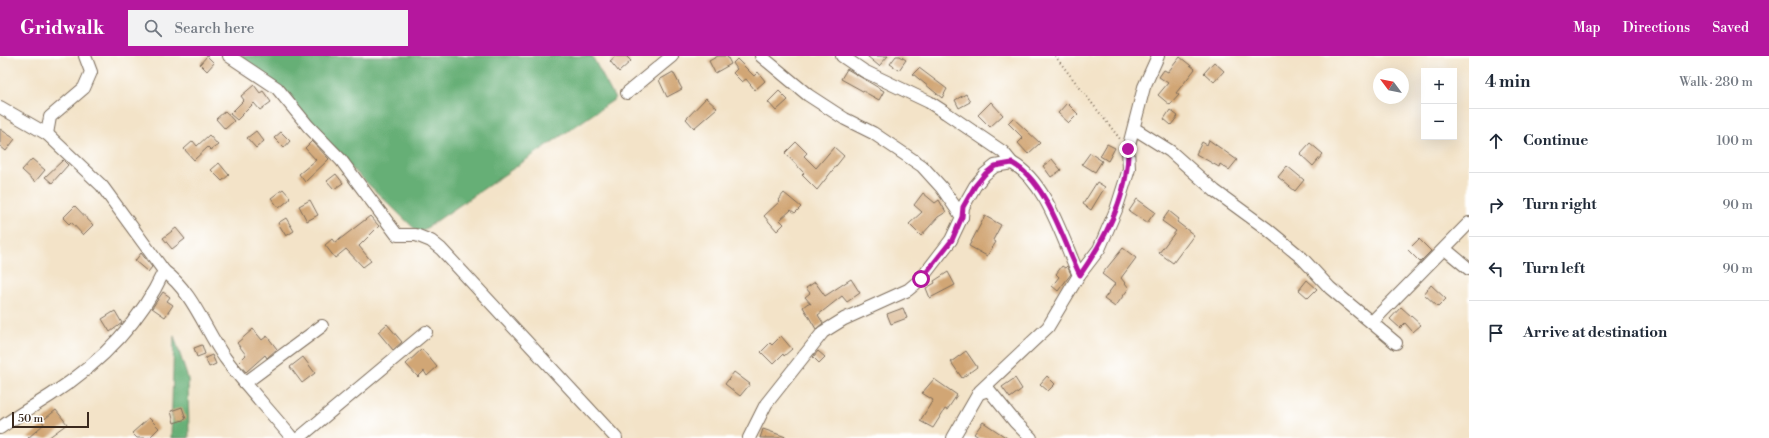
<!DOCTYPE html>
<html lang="en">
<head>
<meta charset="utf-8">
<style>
  :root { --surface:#fff; --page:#f2f2f3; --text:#1f2937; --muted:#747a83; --line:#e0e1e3; --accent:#b5179e }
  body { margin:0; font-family:"Libre Bodoni",serif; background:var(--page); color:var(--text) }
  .controls { position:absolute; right:12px; top:12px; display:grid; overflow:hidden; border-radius:0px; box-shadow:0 4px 16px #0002 }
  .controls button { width:36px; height:36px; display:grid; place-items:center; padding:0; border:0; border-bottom:1px solid var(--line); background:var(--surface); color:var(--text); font:20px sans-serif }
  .compass { position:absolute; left:1373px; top:12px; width:36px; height:36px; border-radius:50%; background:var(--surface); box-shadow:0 4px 16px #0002; rotate:302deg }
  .scale { position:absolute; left:12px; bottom:10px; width:77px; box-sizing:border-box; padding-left:4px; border:2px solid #3b2a1e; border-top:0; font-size:11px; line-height:14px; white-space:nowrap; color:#3b2a1e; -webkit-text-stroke:3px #fff; paint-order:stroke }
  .stop { position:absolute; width:12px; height:12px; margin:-9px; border:3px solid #b5179e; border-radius:50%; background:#fff }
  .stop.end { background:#b5179e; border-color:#fff; box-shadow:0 1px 4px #0008 }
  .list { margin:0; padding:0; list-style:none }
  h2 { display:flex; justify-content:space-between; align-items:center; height:52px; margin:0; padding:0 16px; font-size:17px }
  h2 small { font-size:13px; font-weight:400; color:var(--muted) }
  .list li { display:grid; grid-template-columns:26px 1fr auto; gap:12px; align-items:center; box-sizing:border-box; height:64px; padding:0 16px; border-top:1px solid var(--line) }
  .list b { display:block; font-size:15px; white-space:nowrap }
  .list em { font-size:13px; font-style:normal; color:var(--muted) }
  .icon { flex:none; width:22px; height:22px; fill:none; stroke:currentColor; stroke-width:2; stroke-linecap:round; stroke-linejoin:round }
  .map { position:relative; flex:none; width:1469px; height:382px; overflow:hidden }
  header { display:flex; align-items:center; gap:24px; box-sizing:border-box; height:56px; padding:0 20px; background:var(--accent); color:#fff }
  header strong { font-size:19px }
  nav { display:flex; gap:22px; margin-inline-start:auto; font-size:14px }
  .search { width:280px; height:36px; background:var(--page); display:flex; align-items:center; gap:10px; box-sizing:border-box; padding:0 14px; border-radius:0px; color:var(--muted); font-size:15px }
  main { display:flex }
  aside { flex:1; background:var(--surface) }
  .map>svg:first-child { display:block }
  .forest { fill:#66af76; stroke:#506c4a }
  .building { fill:#d1a675 }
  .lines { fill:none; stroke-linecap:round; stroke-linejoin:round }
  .minor-casing { stroke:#7b6b5a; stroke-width:14 }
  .path { stroke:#7b6b5a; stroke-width:2; stroke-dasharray:1 3; stroke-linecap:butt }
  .minor { stroke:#fff; stroke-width:12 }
  .route { stroke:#b5179e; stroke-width:5 }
</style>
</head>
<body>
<header>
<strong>Gridwalk</strong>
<div class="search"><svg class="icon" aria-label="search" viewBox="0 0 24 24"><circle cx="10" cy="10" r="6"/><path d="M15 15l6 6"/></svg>Search here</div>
<nav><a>Map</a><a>Directions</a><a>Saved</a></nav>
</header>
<main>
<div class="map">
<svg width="1469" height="382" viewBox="0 0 1469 382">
  <rect width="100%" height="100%" fill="#fff"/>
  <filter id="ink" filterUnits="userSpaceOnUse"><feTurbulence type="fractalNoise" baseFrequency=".025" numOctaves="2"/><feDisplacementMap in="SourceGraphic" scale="8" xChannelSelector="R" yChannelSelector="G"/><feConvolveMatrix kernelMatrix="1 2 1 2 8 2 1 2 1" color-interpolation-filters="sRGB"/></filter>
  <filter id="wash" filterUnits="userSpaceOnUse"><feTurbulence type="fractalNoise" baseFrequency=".012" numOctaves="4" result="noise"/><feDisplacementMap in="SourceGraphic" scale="16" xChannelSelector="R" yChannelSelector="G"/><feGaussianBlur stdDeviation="0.9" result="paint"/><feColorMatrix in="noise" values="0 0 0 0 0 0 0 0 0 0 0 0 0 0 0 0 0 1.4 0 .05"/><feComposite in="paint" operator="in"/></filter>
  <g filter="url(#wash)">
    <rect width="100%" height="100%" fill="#f3e3c8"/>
    <!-- forest -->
    <g class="forest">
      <path d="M235,0H592L615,43L419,177Z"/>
      <path d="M174,280L188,323L189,382H171Z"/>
    </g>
    <g id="blocks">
      <!-- building -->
      <g class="building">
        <path d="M207,0L214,7L207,15L200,8Z"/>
        <path d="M616,0H626L631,5L619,16L610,5Z"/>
        <path d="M718,0H727L731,8L715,17L709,5Z"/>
        <path d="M867,0H888L879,10Z"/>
        <path d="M896,0H900L906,4L899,14L890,8Z"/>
        <path d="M1180,1L1195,13L1176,37L1179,39L1170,49L1158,39L1168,27L1159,21L1164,14L1168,16Z"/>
        <path d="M737,3L754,20L758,16L765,25L755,34L746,23L742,26L733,17L737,13L733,7Z"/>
        <path d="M1214,6L1224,15L1214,26L1204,17Z"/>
        <path d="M919,12L947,33L942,42L913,18Z"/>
        <path d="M847,13L884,35L879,44L841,23Z"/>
        <path d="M673,16L682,33L667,41L659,24Z"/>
        <path d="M254,29L260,37L263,35L271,46L260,54L254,47L237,64L230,58L244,44L241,40Z"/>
        <path d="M779,35L788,44L776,55L768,46Z"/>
        <path d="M966,38L970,46L959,52L955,44Z"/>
        <path d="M706,42L717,52L694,72L686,63Z"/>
        <path d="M991,46L1003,59L990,71L978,59Z"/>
        <path d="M1067,47L1078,58L1069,67L1058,57Z"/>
        <path d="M1170,54L1178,60L1171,69L1164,63Z"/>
        <path d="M225,55L234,65L225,73L216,63Z"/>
        <path d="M1013,62L1040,87L1028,98L1018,87L1023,82L1008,67Z"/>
        <path d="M0,73L15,83L6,95L0,90Z"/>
        <path d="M256,75L264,85L256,92L247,82Z"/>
        <path d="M281,76L290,85L284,92L274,82Z"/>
        <path d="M209,79L218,89L211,94L208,91L194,104L184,93L193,85L197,90Z"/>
        <path d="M1209,84L1237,104L1229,114L1220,108L1219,111L1196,98L1202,86L1207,89Z"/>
        <path d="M312,85L329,103L305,126L299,118L316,104L305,92Z"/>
        <path d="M796,86L807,97L804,100L816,112L834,91L844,100L817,134L802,119L804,117L785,97Z"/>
        <path d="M1310,87L1323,98L1313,110L1300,98Z"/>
        <path d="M1107,88L1115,92L1108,105L1100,100Z"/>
        <path d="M1090,97L1102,105L1095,116L1082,108Z"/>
        <path d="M32,103L45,114L35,126L22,114Z"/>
        <path d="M1052,103L1061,114L1051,121L1043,110Z"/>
        <path d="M63,104L68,109L52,127L45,121Z"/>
        <path d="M219,107L229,119L222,125L211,114Z"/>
        <path d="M1287,110L1304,124L1295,135L1278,121Z"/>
        <path d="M336,118L343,127L334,133L327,125Z"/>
        <path d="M1097,126L1105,131L1091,154L1083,148Z"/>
        <path d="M283,133L290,141L289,144L279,152L271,142Z"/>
        <path d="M784,137L801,151L795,157L791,154L780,164L784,168L777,175L764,160L780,145L778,144Z"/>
        <path d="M923,137L935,147L939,144L946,156L938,161L921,180L909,168L922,156L914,149Z"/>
        <path d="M1137,143L1155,156L1147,167L1129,155Z"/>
        <path d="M310,144L318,159L307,165L299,150Z"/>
        <path d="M75,150L93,169L83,179L71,166L69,168L63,162Z"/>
        <path d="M1169,155L1179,163L1177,166L1194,179L1173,207L1159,197L1176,175L1162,165Z"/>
        <path d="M370,160L379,170L359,190L371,205L363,211L346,193L335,202L325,189L332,183L335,187Z"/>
        <path d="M985,160L1001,169L993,184L996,186L987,200L969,190Z"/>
        <path d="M286,162L294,175L286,180L278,167Z"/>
        <path d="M176,172L185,183L172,193L163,182Z"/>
        <path d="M1419,183L1431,195L1420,206L1408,194Z"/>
        <path d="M1123,192L1136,202L1121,222L1129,232L1115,251L1104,243L1115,228L1102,218Z"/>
        <path d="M141,197L152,211L148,216L135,205Z"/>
        <path d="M1062,210L1065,212L1067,210L1071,218L1058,235L1052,230L1059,221L1056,218Z"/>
        <path d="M948,216L955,229L930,242L926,232L935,227L934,225Z"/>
        <path d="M851,223L860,237L847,246L842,240L818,259L823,267L816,273L803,251L808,247L811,248L805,241L810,237L806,232L815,226L825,240Z"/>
        <path d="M1307,224L1317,233L1308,242L1299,234Z"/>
        <path d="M1431,229L1446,243L1438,251L1424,238Z"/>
        <path d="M163,236L170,241L167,245L173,249L165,261L152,252Z"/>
        <path d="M1401,251L1421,269L1413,276L1405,267L1400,272L1390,263Z"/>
        <path d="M903,252L907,262L891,268L887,258Z"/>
        <path d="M115,255L122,267L110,276L102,263Z"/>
        <path d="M387,268L402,286L393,294L378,276Z"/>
        <path d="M253,273L262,284L267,280L277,293L267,302L265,299L246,316L238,307L246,299L237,287Z"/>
        <path d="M781,280L792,293L784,300L783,298L773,308L761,296L770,287L772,289Z"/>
        <path d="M202,289L205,298L197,301L194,292Z"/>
        <path d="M422,293L437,311L427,320L424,315L418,321L406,308Z"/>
        <path d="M818,295L825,301L819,307L813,301Z"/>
        <path d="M966,295L977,311L962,322L951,306Z"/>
        <path d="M212,299L216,308L209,311L205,302Z"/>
        <path d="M303,301L315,317L302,327L290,311Z"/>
        <path d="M734,316L750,328L740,340L725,328Z"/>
        <path d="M1047,320L1055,328L1048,335L1040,328Z"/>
        <path d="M1015,322L1022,333L1010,342L1002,331Z"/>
        <path d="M934,323L957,339L947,354L945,353L933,372L920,365L933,344L922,337Z"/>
        <path d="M182,351L186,363L174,367L171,355Z"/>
        <path d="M56,354L67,368L48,382H28L44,368L42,365Z"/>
        <path d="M149,362L159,372L149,382H137L132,377Z"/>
        <path d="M983,366L1007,382H980L974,378Z"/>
        <path d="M763,373L786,381L785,382H760Z"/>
      </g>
    </g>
  </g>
  <g filter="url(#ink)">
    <use href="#blocks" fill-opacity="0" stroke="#7b6b5a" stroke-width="1"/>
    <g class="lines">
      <defs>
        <g id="minor">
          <path d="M229,0L277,32L308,70L341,104L397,179H416L431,185L441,193L616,382"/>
          <path d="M761,0L808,39L845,63L873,77L922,110L942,132L962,161"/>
          <path d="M842,0L864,15L929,46L946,57L1003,96L1012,107"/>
          <path d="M627,37L672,0"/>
          <path d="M0,51L47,78L102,130L164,215C193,236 205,274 225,302C246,330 270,355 292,382"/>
          <path d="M1135,73L1170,95L1215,135L1267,173L1302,202L1330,232L1396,287"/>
          <path d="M47,78L50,61L84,32L91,16L85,0"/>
          <path d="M1445,193L1469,213"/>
          <path d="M1372,266L1469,167"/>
          <path d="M245,327L322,270"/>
          <path d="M979,337L989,334L1015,366L1031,382"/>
          <path d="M0,372C16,360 34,350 51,339C99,308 140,267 164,215"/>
          <path d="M299,382L426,276"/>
          <path d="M749,382L766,348L823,276L844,263L908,234L921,223L951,184L962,161L963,151L975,130L985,118L995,110L1012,107C1047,126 1063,185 1079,219"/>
          <path d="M953,382L980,335L1048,271L1079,219L1099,193L1116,154L1129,113L1128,93L1144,31L1158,0"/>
        </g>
      </defs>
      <!-- minor casing -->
      <use href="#minor" class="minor-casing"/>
      <!-- path -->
      <path class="path" d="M1055,0L1120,83"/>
      <!-- minor -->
      <use href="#minor" class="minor"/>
    </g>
  </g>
  <g class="lines" filter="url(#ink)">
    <!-- route -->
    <path class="route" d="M921,223L952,184L962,161L963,151L975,130L985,118L995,110L1012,107C1047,126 1063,185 1080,219C1105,183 1129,139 1128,93"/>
  </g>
</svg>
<div class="controls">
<button>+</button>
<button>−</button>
</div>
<svg class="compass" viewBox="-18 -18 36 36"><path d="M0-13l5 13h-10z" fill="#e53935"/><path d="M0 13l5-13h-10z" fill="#747a83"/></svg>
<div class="scale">50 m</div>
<div class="stop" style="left:921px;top:223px"></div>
<div class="stop end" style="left:1128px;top:93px"></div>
</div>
<aside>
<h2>4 min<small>Walk · 280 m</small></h2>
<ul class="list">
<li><svg class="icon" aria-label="ahead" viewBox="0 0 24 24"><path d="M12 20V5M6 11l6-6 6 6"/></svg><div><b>Continue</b></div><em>100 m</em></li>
<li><svg class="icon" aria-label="right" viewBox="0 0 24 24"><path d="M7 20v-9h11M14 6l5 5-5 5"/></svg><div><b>Turn right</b></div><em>90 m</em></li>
<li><svg class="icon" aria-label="left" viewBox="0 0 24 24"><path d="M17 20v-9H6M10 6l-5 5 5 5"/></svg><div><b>Turn left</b></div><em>90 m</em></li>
<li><svg class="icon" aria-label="arrive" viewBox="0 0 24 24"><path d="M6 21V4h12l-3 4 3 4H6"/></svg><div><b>Arrive at destination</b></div></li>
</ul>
</aside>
</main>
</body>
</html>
